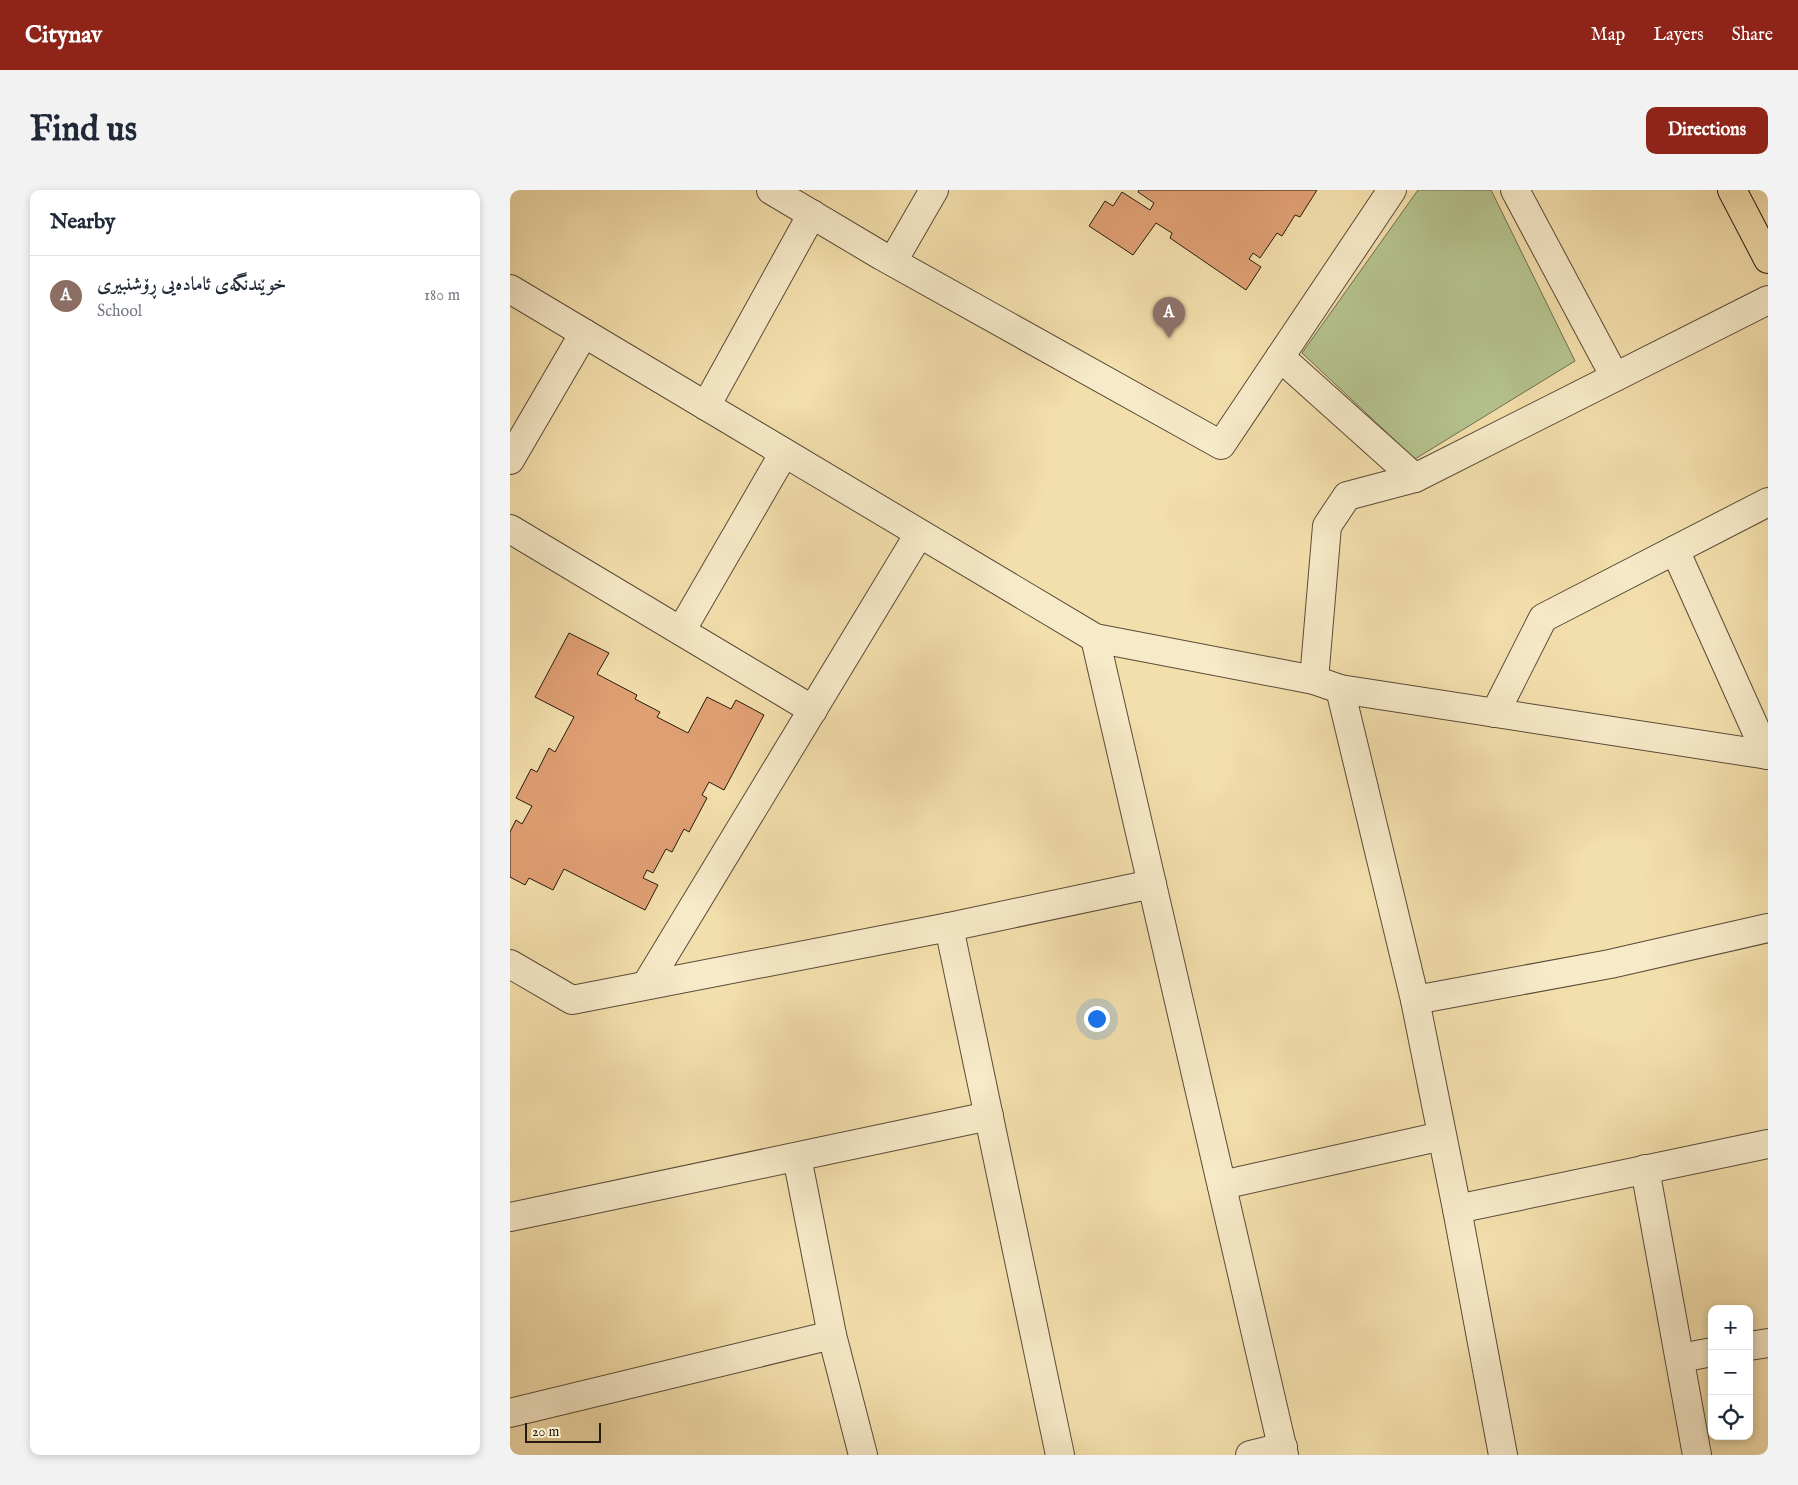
<!DOCTYPE html>
<html lang="en">
<head>
<meta charset="utf-8">
<style>
  :root { --surface:#fff; --page:#f2f2f3; --text:#1f2937; --muted:#747a83; --line:#e0e1e3; --accent:#8f2418 }
  body { margin:0; font-family:"IM FELL English",Amiri,serif; background:var(--page); color:var(--text) }
  .controls { position:absolute; right:15px; bottom:15px; display:grid; overflow:hidden; border-radius:10px; box-shadow:0 2px 8px #0003 }
  .controls button { width:45px; height:45px; display:grid; place-items:center; padding:0; border:0; border-bottom:1px solid var(--line); background:var(--surface); color:var(--text); font:25px sans-serif }
  .scale { position:absolute; left:15px; bottom:12px; width:76px; box-sizing:border-box; padding-left:5px; border:2px solid #261a11; border-top:0; font-size:14px; line-height:18px; white-space:nowrap; color:#261a11; -webkit-text-stroke:4px #f7eac9; paint-order:stroke }
  .you { position:absolute; left:586px; top:828px; width:18px; height:18px; margin:-12px; border:4px solid #fff; border-radius:50%; background:#1a73e8; box-shadow:0 0 0 8px #1a73e833 }
  .badge { display:grid; place-items:center; width:32px; height:32px; border-radius:50%; background:var(--accent); color:#fff; font-size:16px; font-weight:700 }
  .pin { position:absolute; translate:-50% -41px; filter:drop-shadow(0 1px 2px #0008) }
  .pin::after { content:''; position:absolute; top:26px; width:18px; height:15px; background:inherit; clip-path:polygon(0 0,100% 0,50% 100%) }
  .list { margin:0; padding:0; list-style:none }
  h2 { display:flex; justify-content:space-between; align-items:center; height:65px; margin:0; padding:0 20px; font-size:21px }
  h2 small { font-size:16px; font-weight:400; color:var(--muted) }
  .list li { display:grid; grid-template-columns:32px 1fr auto; gap:15px; align-items:center; box-sizing:border-box; height:80px; padding:0 20px; border-top:1px solid var(--line) }
  .list b { display:block; font-size:19px; white-space:nowrap }
  .list p { margin:0; font-size:16px; white-space:nowrap; color:var(--muted) }
  .list em { font-size:16px; font-style:normal; color:var(--muted) }
  .icon { flex:none; width:28px; height:28px; fill:none; stroke:currentColor; stroke-width:2; stroke-linecap:round; stroke-linejoin:round }
  .map { position:relative; flex:none; width:1258px; height:1265px; overflow:hidden; border-radius:10px }
  header { display:flex; align-items:center; gap:30px; box-sizing:border-box; height:70px; padding:0 25px; background:var(--accent); color:#fff }
  header strong { font-size:24px }
  nav { display:flex; gap:28px; margin-inline-start:auto; font-size:18px }
  .intro { display:flex; align-items:center; justify-content:space-between; box-sizing:border-box; height:120px; padding:0 30px }
  h1 { margin:0; font-size:35px }
  .button { padding:12px 22px; border-radius:10px; background:var(--accent); color:#fff; font-size:18px; font-weight:700 }
  main { display:flex; gap:30px; padding:0 30px }
  aside { flex:1; background:var(--surface); border-radius:10px; box-shadow:0 2px 8px #0003 }
  .map>svg:first-child { display:block }
  .green { fill:#b5c38e; stroke:#6e6e50 }
  .building { fill:#e0a074; stroke:#261a11 }
  .lines { fill:none; stroke-linecap:round; stroke-linejoin:round }
  .minor-casing { stroke:#594b38; stroke-width:30 }
  .major-casing { stroke:#261a11; stroke-width:30 }
  .minor { stroke:#f7eac9; stroke-width:28 }
  .major { stroke:#f3dfac; stroke-width:28 }
</style>
</head>
<body>
<header>
<strong>Citynav</strong>
<nav><a>Map</a><a>Layers</a><a>Share</a></nav>
</header>
<div class="intro"><h1>Find us</h1><a class="button">Directions</a></div>
<main>
<aside>
<h2>Nearby<small></small></h2>
<ul class="list">
<li><span class="badge" style="background:#8d6e63">A</span><div><b>خوێندنگەی ئامادەیی ڕۆشنبیری</b><p>School</p></div><em>180 m</em></li>
</ul>
</aside>
<div class="map">
<svg width="1258" height="1265" viewBox="0 0 1258 1265">
  <rect width="100%" height="100%" fill="#f3dfac"/>
  <filter id="stains"><feTurbulence type="fractalNoise" baseFrequency=".004" numOctaves="4"/><feColorMatrix values="0 0 0 0 .2 0 0 0 0 .09 0 0 0 0 .02 0 0 0 .5 -.17"/></filter>
  <radialGradient id="worn" r=".72"><stop offset=".6" stop-color="#630" stop-opacity="0"/><stop offset="1" stop-color="#630" stop-opacity=".3"/></radialGradient>
  <!-- green -->
  <path class="green" d="M908,0H981L1065,171L905,269L792,163Z"/>
  <!-- building -->
  <g class="building">
    <path d="M629,0H807L790,27L785,25L772,46L767,43L750,68L743,63L739,69L751,77L736,100L660,48L662,43L646,33L623,65L579,36L595,11L603,16L612,2L640,20L644,13L628,2Z"/>
    <path d="M59,443L99,463L87,484L127,505L125,509L150,522L147,527L178,543L197,507L221,519L226,510L254,525L214,600L199,592L192,605L197,608L179,642L174,639L162,662L156,659L143,683L137,680L133,688L148,695L135,720L54,679L43,700L19,688L15,695L0,687V642L6,630L12,634L22,616L6,608L21,579L27,582L39,558L45,562L64,527L25,507Z"/>
  </g>
  <g class="lines">
    <defs>
      <g id="minor">
        <path d="M261,0L372,66L711,255L882,0"/>
        <path d="M1005,0L1105,187"/>
        <path d="M383,71L424,0"/>
        <path d="M0,99L585,448L804,490L830,499L1258,565"/>
        <path d="M770,167L905,288"/>
        <path d="M196,216L302,24"/>
        <path d="M0,270L74,143"/>
        <path d="M0,339L303,520"/>
        <path d="M1165,360L1257,565"/>
        <path d="M171,441L274,263"/>
        <path d="M585,448L774,1265"/>
        <path d="M804,490L817,336L837,306L905,288L1258,110"/>
        <path d="M830,499L905,810L947,1019L993,1265"/>
        <path d="M985,523L1033,428L1258,312"/>
        <path d="M439,737L550,1265"/>
        <path d="M0,774L62,810L439,737L642,694"/>
        <path d="M136,795L409,344"/>
        <path d="M905,810L1100,774L1258,738"/>
        <path d="M287,967L322,1145L353,1265"/>
        <path d="M1135,979L1187,1265"/>
        <path d="M712,995L932,946"/>
        <path d="M947,1019L1258,954"/>
        <path d="M0,1027L479,926"/>
        <path d="M1239,1156L1258,1153"/>
        <path d="M1171,1168L1202,1162"/>
        <path d="M0,1223L322,1145"/>
        <path d="M740,1265L773,1257"/>
      </g>
      <path id="major" d="M1222,0L1258,69"/>
    </defs>
    <!-- minor casing -->
    <use href="#minor" class="minor-casing"/>
    <!-- major casing -->
    <use href="#major" class="major-casing"/>
    <!-- minor -->
    <use href="#minor" class="minor"/>
    <!-- major -->
    <use href="#major" class="major"/>
  </g>
  <rect width="100%" height="100%" filter="url(#stains)"/>
  <rect width="100%" height="100%" fill="url(#worn)"/>
</svg>
<div class="controls">
<button>+</button>
<button>−</button>
<button><svg class="icon" aria-label="locate" viewBox="0 0 24 24"><circle cx="12" cy="12" r="6"/><path d="M12 2v4M12 18v4M2 12h4M18 12h4"/></svg></button>
</div>
<div class="scale">20 m</div>
<div class="you"></div>
<div class="pin badge" style="left:659px;top:148px;background:#8d6e63">A</div>
</div>
</main>
</body>
</html>
